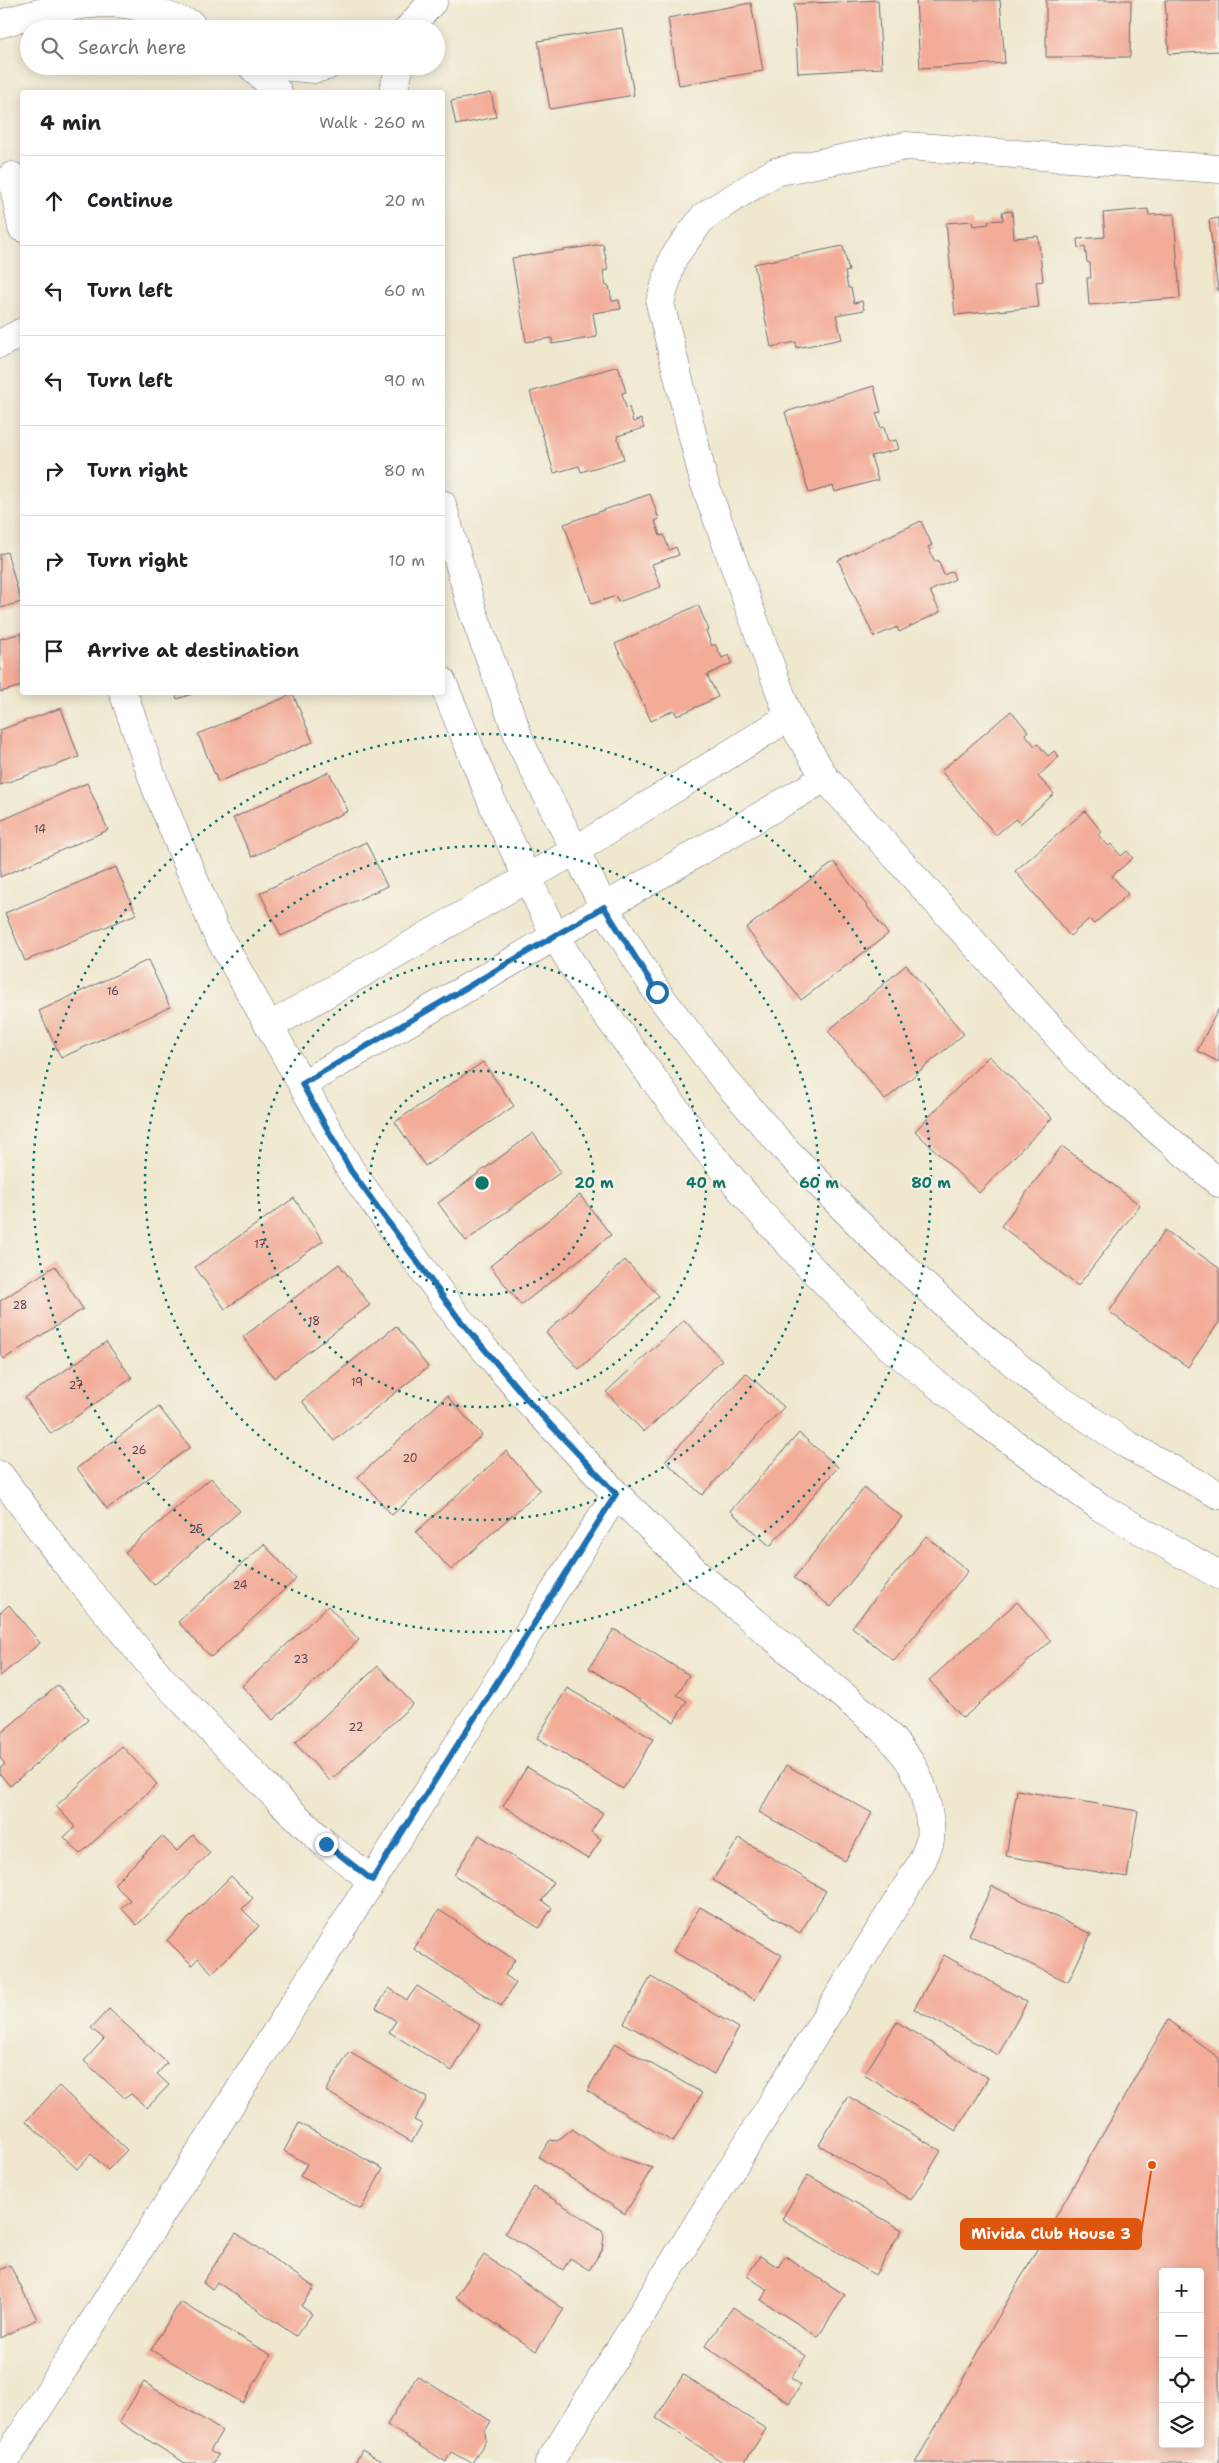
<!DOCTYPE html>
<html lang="en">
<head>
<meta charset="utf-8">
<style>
  :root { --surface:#fff; --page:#f2f2f2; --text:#202124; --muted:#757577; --line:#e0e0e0 }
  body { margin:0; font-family:"Shantell Sans",sans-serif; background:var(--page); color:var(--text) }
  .controls { position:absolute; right:15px; bottom:15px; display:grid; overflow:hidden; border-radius:5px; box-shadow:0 2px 12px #0003 }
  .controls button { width:45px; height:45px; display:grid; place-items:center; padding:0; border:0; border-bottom:1px solid var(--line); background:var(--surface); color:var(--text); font:25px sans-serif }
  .stop { position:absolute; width:15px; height:15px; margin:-11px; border:4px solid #1f6fb2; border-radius:50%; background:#fff }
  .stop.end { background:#1f6fb2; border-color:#fff; box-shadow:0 1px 5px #0008 }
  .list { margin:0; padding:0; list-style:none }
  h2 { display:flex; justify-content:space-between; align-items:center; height:65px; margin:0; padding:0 20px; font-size:21px }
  h2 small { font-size:16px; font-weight:400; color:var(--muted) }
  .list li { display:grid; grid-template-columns:32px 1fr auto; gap:15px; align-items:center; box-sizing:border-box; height:90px; padding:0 20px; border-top:1px solid var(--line) }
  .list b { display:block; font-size:19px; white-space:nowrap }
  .list em { font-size:16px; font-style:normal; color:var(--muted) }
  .icon { flex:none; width:28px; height:28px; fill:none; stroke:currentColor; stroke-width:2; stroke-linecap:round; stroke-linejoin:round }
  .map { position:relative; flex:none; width:1219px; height:2463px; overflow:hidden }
  .search { position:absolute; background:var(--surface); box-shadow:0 2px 12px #0003; left:20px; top:20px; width:425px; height:55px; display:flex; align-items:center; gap:12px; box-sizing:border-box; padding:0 18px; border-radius:28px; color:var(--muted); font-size:19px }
  .panel { position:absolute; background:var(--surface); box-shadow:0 2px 12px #0003; left:20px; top:90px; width:425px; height:605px; border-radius:5px }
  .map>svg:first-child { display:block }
  .building { fill:#f3ac98; fill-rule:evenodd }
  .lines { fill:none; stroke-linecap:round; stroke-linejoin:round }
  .minor-casing { stroke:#6a676f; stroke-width:29 }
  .tertiary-casing { stroke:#6a676f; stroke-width:29 }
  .minor { stroke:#fff; stroke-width:28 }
  .tertiary { stroke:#fff; stroke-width:28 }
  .route { stroke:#1f6fb2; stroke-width:6 }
  .ring { fill:none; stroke:#0f766e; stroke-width:2.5; stroke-dasharray:2.5 5 }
  .labels { text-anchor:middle; stroke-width:4; stroke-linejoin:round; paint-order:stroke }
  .number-label { font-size:11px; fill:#564452 }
  .centre { fill:#0f766e; stroke:#f7f3e8; stroke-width:2.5 }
  .ring-label { font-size:15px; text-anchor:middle; font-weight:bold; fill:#0f766e; stroke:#f7f3e8; stroke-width:4; stroke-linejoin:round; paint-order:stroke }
  .leader { fill:none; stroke:#de560e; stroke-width:2 }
  .callout-dot { fill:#de560e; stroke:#f7f3e8; stroke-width:2 }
  .callout { fill:#de560e; stroke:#de560e; stroke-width:2 }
  .callout-label { font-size:15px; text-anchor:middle; font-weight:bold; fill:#fff }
</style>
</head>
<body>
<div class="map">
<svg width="1219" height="2463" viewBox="0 0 1219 2463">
  <rect width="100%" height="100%" fill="#f7f3e8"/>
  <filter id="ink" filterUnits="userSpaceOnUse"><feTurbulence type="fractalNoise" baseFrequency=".02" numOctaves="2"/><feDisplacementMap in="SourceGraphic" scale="10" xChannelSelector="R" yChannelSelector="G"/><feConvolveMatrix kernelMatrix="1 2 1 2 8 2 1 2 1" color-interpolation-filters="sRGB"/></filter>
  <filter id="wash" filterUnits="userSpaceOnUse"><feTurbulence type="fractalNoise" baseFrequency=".0096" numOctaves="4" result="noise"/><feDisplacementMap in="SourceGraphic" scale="20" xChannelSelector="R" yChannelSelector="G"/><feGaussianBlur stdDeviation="1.12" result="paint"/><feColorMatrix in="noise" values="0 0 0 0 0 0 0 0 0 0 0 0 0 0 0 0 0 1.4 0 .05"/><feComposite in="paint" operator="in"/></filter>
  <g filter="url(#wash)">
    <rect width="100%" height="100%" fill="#efe8cf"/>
    <g id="blocks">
      <!-- building -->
      <g class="building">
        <path d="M878,0L882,68L798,73L794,4Z"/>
        <path d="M916,0H1000L1005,63L920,68Z"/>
        <path d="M1046,0H1131L1130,57H1046Z"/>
        <path d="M1165,0H1219V51L1169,54Z"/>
        <path d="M751,3L763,71L679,85L668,18Z"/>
        <path d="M622,28L634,95L550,109L538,41Z"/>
        <path d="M491,93L496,117L456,125L451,101Z"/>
        <path d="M1148,209L1149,215L1174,214L1180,298L1089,305L1087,278H1091L1090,263L1087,262L1085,247L1078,248L1077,239L1105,237L1103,213Z"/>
        <path d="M1012,211L1014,238L1038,236L1043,281L1036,282L1039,307L955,315L946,223L972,221L973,226L989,224L988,221L1003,220L1002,212Z"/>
        <path d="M1219,218V291H1218L1209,220Z"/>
        <path d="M603,244L608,270L603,271L606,286H609L612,301L619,300L621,309L593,313L597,337L552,344V338L526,342L512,258Z"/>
        <path d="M843,246L849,271L845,272L848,288H851L854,303L862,301L864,310L836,315L842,339L797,348L796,342L771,347L754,264Z"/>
        <path d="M618,366L626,392L622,393L626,408L629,407L633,422L641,419L644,428L617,436L624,459L581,472L579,466L554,473L530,392Z"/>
        <path d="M874,386L881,412L876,413L881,428L884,427L888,442L896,440L899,449L871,456L878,480L835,492L833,486L809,493L785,412Z"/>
        <path d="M650,494L659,519L655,521L660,536L664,535L669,550L676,547L679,555L652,564L661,587L618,602L616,596L592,604L564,524Z"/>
        <path d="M921,521L932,545L928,547L935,562L938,560L944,575L952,571L955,579L930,591L940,612L899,632L897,627L874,637L838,560Z"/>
        <path d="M7,552L21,602L0,608V554Z"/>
        <path d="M698,605L709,630L706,631L712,646L715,644L722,658L729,655L732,663L707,675L718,697L677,716L674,710L651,721L615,644Z"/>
        <path d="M22,633V686L0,692V639Z"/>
        <path d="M175,692H195V693L177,699Z"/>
        <path d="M293,694L313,742L218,782L198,734Z"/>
        <path d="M61,708L79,757L0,785V730Z"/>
        <path d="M1011,711L1028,731L1025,734L1035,746L1038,744L1048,756L1054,751L1059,757L1038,776L1054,794L1020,824L1015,819L996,835L941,771Z"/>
        <path d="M329,772L348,811L252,857L233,818Z"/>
        <path d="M87,783L108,830L0,877V821Z"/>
        <path d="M1085,811L1102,832L1098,835L1109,846L1111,844L1121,856L1127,851L1133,858L1112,876L1128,894L1094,924L1089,919L1070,936L1015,871Z"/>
        <path d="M366,842L387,886L281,936L260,893Z"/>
        <path d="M834,862L888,934L801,1000L746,928Z"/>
        <path d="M116,867L136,914L25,961L5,913Z"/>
        <path d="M148,960L170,1007L61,1058L39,1011Z"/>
        <path d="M906,965L964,1034L885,1100L828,1031Z"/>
        <path d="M1219,1008V1062L1197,1051Z"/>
        <path d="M989,1056L1052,1118L979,1193L915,1131Z"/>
        <path d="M483,1062L514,1106L425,1166L395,1122Z"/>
        <path d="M533,1133L561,1172L466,1241L438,1203Z"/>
        <path d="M1062,1146L1140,1205L1078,1286L1001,1226Z"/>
        <path d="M580,1195L611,1235L521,1305L490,1266Z"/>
        <path d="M294,1198L323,1241L225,1309L195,1267Z"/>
        <path d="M1165,1230L1219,1268V1322L1188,1367L1109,1312Z"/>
        <path d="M625,1260L659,1296L579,1369L546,1333Z"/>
        <path d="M339,1264L370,1305L274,1378L243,1337Z"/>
        <path d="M55,1266L83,1309L4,1359L0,1353V1301Z"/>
        <path d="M684,1320L722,1360L644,1432L606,1392Z"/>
        <path d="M396,1326L428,1367L334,1441L302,1401Z"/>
        <path d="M106,1342L132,1378L51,1434L25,1398Z"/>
        <path d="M746,1373L784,1407L702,1495L665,1461Z"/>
        <path d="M447,1396L482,1435L392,1515L358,1477Z"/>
        <path d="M159,1407L190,1447L107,1509L77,1468Z"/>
        <path d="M799,1433L838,1467L770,1546L730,1511Z"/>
        <path d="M506,1451L540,1490L451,1570L416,1532Z"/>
        <path d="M211,1478L240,1511L154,1585L125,1552Z"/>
        <path d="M864,1488L902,1517L831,1607L794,1578Z"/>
        <path d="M926,1536L968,1571L894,1661L852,1627Z"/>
        <path d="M264,1544L296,1579L211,1657L178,1622Z"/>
        <path d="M1017,1602L1051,1641L963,1718L929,1680Z"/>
        <path d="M9,1605L40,1643L0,1676V1613Z"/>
        <path d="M328,1606L359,1640L273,1720L242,1686Z"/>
        <path d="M614,1629L689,1675L677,1695L687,1701L674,1722L589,1668Z"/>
        <path d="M378,1666L413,1704L330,1781L295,1743Z"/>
        <path d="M58,1685L88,1720L10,1786L0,1774V1768L5,1764L0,1758V1734Z"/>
        <path d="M567,1688L653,1739L623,1789L537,1738Z"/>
        <path d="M122,1746L157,1784L80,1854L64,1837L75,1827L56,1806Z"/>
        <path d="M786,1765L872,1813L845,1861L759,1812Z"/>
        <path d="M527,1767L603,1813L591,1832L601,1839L588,1859L503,1806Z"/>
        <path d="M1017,1790L1138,1811L1127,1877L1006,1856Z"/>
        <path d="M193,1835L210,1853L137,1925L121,1908L130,1900L114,1884L162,1836L177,1851Z"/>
        <path d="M479,1835L553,1882L542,1901L552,1908L539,1928L454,1875Z"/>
        <path d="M739,1838L826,1891L800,1933L713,1880Z"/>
        <path d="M231,1876L253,1898L242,1909L259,1926L212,1973L198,1958L192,1965L167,1940Z"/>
        <path d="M992,1886L1091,1934L1068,1982L969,1935Z"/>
        <path d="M700,1907L782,1955L755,2000L673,1951Z"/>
        <path d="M439,1910L515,1960L505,1975L516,1983L501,2006L414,1949Z"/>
        <path d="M944,1955L1027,2002L998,2055L914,2009Z"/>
        <path d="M651,1977L739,2028L714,2074L624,2023Z"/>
        <path d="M417,1986L480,2025L452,2071L389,2032L396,2021L376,2008L389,1988L407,2000Z"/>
        <path d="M109,2009L167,2063L157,2074L169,2085L147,2108L131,2094L125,2098L84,2061L104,2039L91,2028Z"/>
        <path d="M1168,2020L1219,2058V2463H915ZM1163,2272H1200V2444H1163Z"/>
        <path d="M897,2022L988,2078L956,2131L864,2075Z"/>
        <path d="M615,2043L702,2093L673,2142L587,2091Z"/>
        <path d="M349,2052L427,2098L414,2120L422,2124L412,2142L326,2091Z"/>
        <path d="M59,2086L127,2150L108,2170L91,2154L77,2169L26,2121Z"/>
        <path d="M848,2096L941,2151L911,2200L819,2145Z"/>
        <path d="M299,2123L383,2169L361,2209L300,2176L307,2164L284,2151Z"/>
        <path d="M572,2129L608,2153L652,2168L625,2214L539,2157L550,2140L557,2141Z"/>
        <path d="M808,2175L902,2230L875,2275L782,2219Z"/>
        <path d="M534,2187L602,2230L604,2236L602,2250L589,2270L570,2258L563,2270L505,2233Z"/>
        <path d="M236,2233L314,2287L301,2306L312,2314L296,2336L217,2282L212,2289L203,2282Z"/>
        <path d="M484,2255L564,2309L536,2351L456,2297Z"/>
        <path d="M760,2256L778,2267L785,2256L845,2295L818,2337L761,2300L768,2290L747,2276Z"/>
        <path d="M10,2265L37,2319L0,2338V2270Z"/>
        <path d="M180,2302L271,2355L243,2403L151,2350Z"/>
        <path d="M733,2307L806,2356L791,2378L801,2385L789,2403L705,2346Z"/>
        <path d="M683,2375L766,2429L744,2463H724L656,2418Z"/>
        <path d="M417,2376L491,2421L485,2431L486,2440L472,2463L451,2452L446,2462L387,2425Z"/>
        <path d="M144,2382L222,2431L210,2450L218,2455L213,2463H185L119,2422Z"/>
        <path d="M362,2450L384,2463H355Z"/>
      </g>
    </g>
  </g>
  <g filter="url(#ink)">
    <use href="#blocks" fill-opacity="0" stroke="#6a676f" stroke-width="1"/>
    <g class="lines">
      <defs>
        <g id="minor">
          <path d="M1219,169L906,146L775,172L704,216L673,258L660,303L704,482L789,717L825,778L1091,1073L1219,1183"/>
          <path d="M12,176L22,228"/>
          <path d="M0,344L22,332"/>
          <path d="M123,692L156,788L215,930L351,1171L459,1319L530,1403L616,1494L700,1576L882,1728C908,1757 920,1770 928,1810C930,1819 931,1831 930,1840C929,1847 924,1855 922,1862L549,2463"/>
          <path d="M270,1026L576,850L789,717"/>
          <path d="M303,1084L825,778"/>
          <path d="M0,1475L64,1561L163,1680L277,1798L326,1845L372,1880"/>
          <path d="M4,2463L616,1494"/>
        </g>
        <g id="tertiary">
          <path d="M0,24C38,12 85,0 125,4C148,7 170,18 191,24"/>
          <path d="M408,29L434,0"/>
          <path d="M251,66L278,92"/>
          <path d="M279,66L315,69L327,66"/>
          <path d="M393,92L400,66"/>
          <path d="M442,504L473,612L522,746L604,907L657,992L722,1077L784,1148L883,1248L969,1326L1046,1390L1128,1445L1219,1495"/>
          <path d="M442,681L497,814L555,936L584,984L694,1134L759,1211L811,1268L890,1347L978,1417L1100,1507L1219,1575"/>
        </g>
      </defs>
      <!-- minor casing -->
      <use href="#minor" class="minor-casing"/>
      <!-- tertiary casing -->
      <use href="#tertiary" class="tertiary-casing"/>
      <!-- minor -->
      <use href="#minor" class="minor"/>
      <!-- tertiary -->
      <use href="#tertiary" class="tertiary"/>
    </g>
  </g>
  <g class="lines" filter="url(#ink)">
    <!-- route -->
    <path class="route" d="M326,1844L372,1880L616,1494L530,1403L459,1319L351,1171L302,1084L604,907L657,992"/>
  </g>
  <!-- distance rings -->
  <g class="ring">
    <circle cx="482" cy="1183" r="112"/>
    <circle cx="482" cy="1183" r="224"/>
    <circle cx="482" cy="1183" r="337"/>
    <circle cx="482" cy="1183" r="449"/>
  </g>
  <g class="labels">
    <!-- number labels -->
    <g class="number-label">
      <text x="40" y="833">14</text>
      <text x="113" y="995">16</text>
      <text x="260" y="1248">17</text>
      <text x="20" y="1309">28</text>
      <text x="314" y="1325">18</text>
      <text x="357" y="1386">19</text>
      <text x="76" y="1389">27</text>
      <text x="139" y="1454">26</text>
      <text x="410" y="1462">20</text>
      <text x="196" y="1533">25</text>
      <text x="240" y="1589">24</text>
      <text x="301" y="1663">23</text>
      <text x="356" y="1731">22</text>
    </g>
  </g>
  <circle cx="482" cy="1183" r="8" class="centre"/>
  <g class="ring-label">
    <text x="594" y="1188">20 m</text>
    <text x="706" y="1188">40 m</text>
    <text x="819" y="1188">60 m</text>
    <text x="931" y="1188">80 m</text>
  </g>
  <!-- callouts -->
  <path class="leader" d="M1152 2165L1141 2234"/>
  <circle class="callout-dot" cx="1152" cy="2165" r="5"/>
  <rect class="callout" x="961" y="2219" width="180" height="30" rx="5"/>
  <g class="callout-label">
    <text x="1051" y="2239">Mivida Club House 3</text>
  </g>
</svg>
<div class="controls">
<button>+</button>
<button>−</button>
<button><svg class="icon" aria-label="locate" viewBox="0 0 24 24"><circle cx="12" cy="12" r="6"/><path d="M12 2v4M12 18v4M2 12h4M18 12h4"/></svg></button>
<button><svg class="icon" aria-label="layers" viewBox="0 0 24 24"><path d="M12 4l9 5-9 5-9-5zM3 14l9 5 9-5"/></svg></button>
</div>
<div class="stop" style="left:657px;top:992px"></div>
<div class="stop end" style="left:326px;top:1844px"></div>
<div class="search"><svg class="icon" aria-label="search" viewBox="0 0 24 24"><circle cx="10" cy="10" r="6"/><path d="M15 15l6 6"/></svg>Search here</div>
<section class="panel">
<h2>4 min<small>Walk · 260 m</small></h2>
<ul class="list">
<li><svg class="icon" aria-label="ahead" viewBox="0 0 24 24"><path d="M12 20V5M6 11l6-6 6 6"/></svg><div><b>Continue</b></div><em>20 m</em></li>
<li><svg class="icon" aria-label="left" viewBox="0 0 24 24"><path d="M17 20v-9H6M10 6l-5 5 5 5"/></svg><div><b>Turn left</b></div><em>60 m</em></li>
<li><svg class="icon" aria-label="left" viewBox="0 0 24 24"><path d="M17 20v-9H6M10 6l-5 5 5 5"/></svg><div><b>Turn left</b></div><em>90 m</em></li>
<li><svg class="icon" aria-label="right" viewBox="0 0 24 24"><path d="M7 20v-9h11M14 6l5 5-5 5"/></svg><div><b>Turn right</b></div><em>80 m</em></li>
<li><svg class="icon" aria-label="right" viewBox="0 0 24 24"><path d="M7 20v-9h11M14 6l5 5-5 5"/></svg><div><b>Turn right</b></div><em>10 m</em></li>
<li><svg class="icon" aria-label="arrive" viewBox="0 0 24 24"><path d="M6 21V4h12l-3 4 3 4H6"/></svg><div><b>Arrive at destination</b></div></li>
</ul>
</section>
</div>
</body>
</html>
